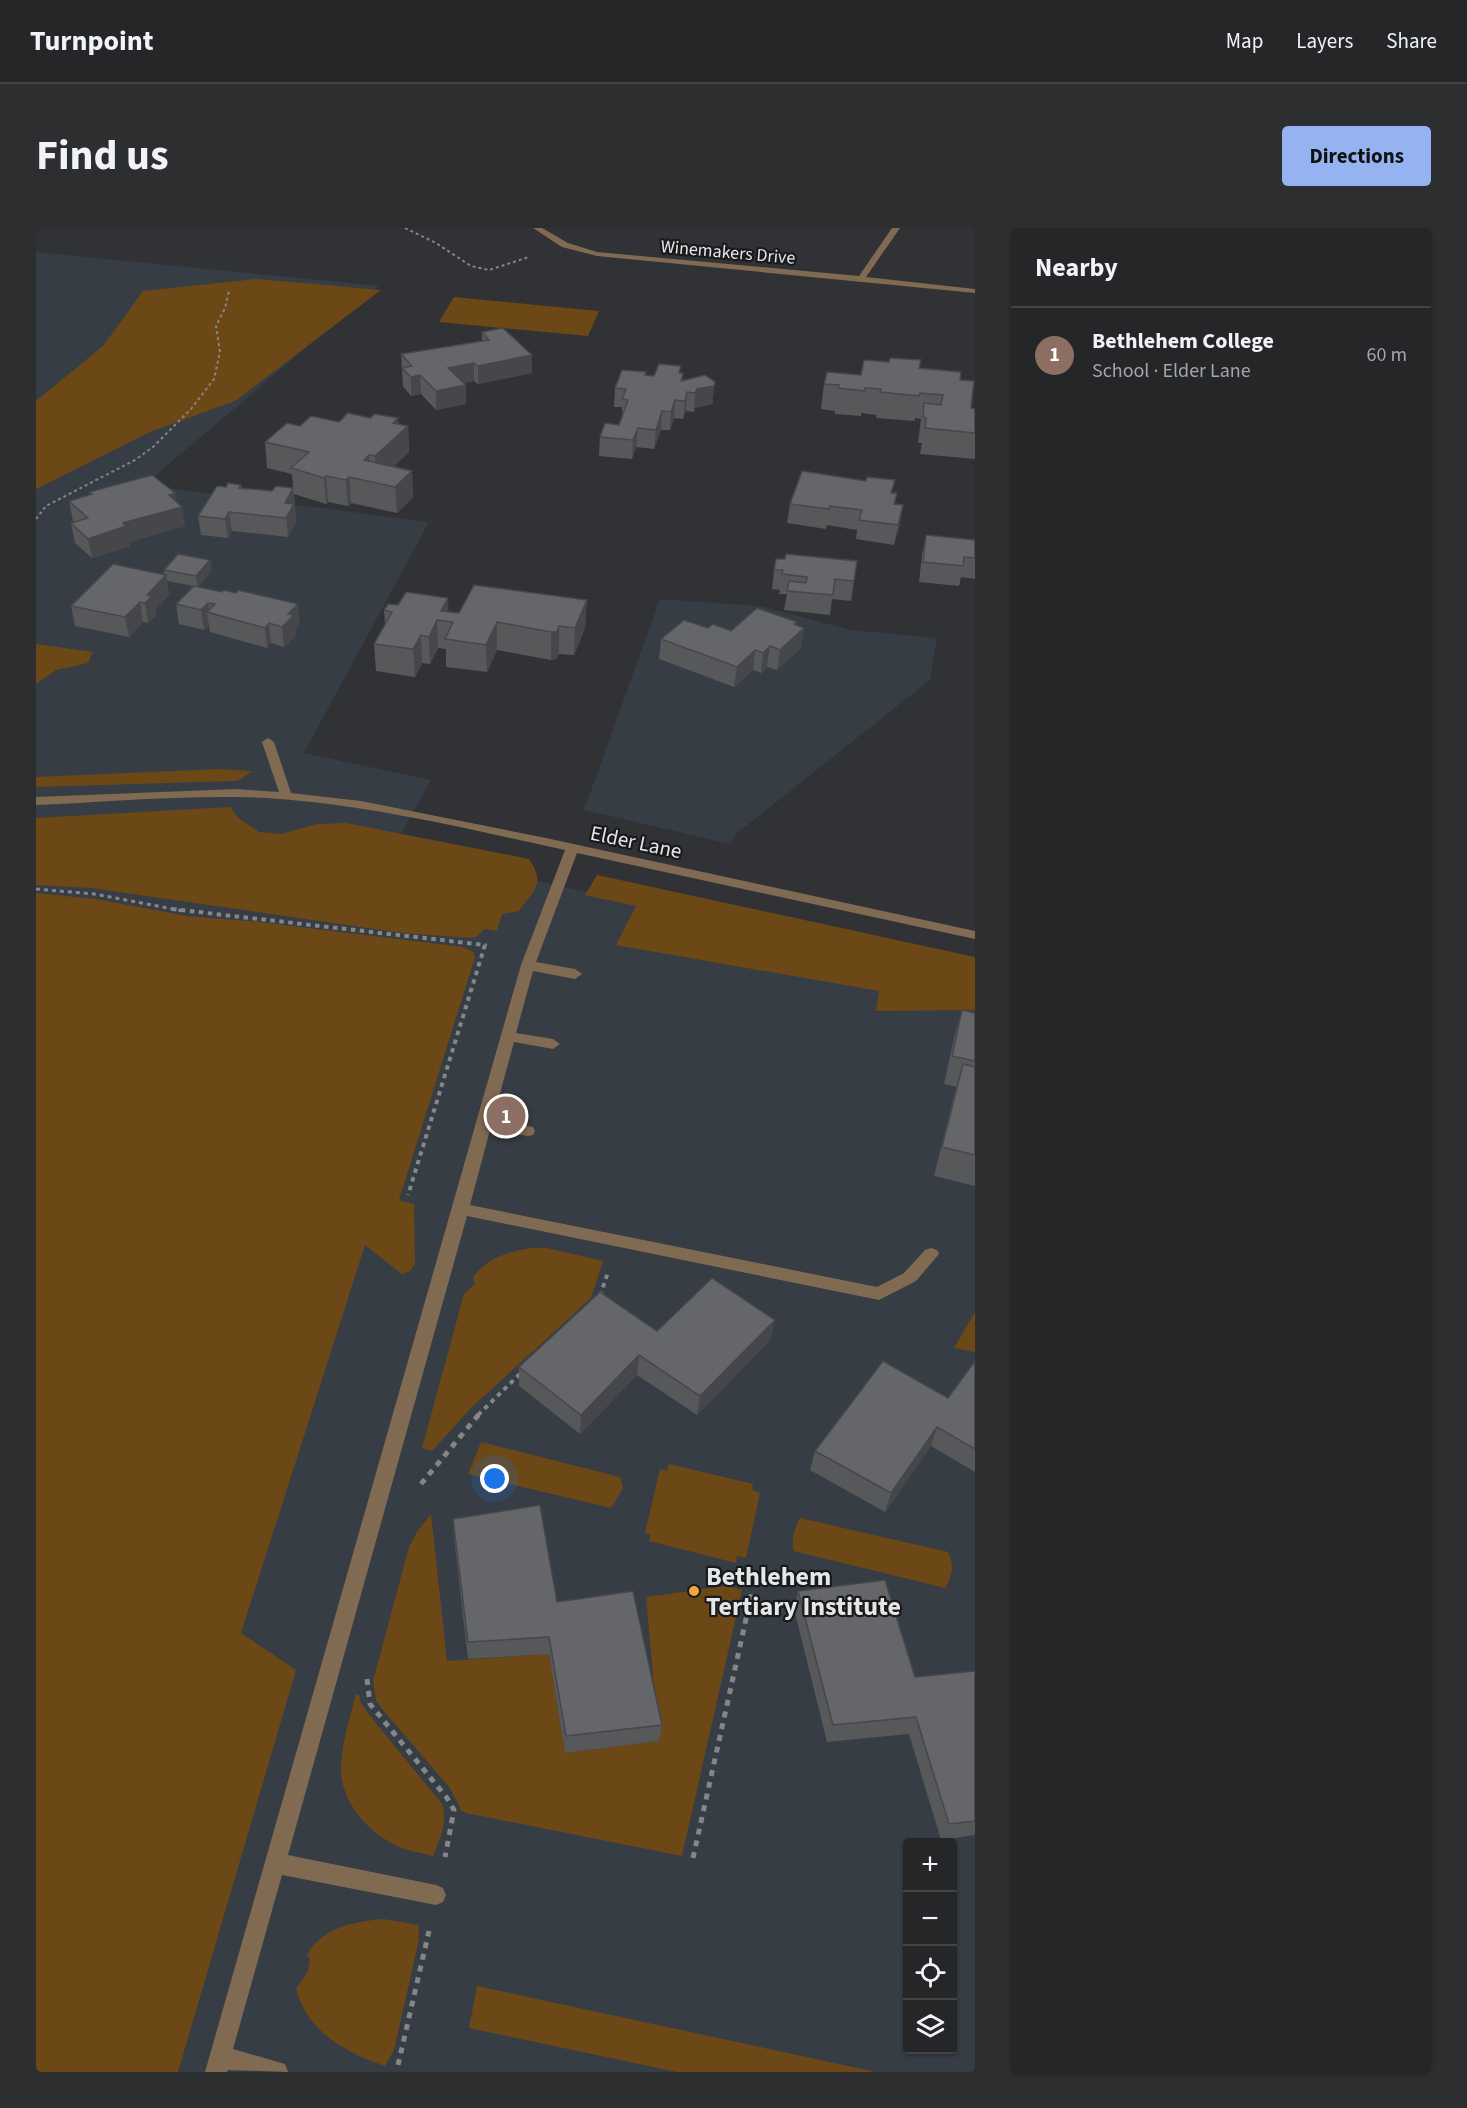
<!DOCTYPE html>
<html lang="en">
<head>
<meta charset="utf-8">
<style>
  :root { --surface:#242628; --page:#2c2e30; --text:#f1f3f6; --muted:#a3a5a8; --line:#414345; --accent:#95b2f1 }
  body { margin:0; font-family:"Source Sans 3",sans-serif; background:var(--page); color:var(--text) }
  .controls { position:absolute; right:18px; bottom:18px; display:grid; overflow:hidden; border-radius:6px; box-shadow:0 2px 4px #0004 }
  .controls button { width:54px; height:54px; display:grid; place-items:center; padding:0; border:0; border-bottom:2px solid var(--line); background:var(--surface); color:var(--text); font:30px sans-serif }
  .you { position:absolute; left:459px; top:1251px; width:21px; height:21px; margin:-15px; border:4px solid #fff; border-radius:50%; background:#1a73e8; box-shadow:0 0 0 9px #1a73e833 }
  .badge { display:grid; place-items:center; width:39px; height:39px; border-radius:50%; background:var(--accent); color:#fff; font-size:20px; font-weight:700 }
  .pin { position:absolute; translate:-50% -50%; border:3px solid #fff; box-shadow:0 2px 6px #0006 }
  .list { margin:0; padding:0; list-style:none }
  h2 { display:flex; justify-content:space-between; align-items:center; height:78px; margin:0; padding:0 24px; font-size:26px }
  h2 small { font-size:20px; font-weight:400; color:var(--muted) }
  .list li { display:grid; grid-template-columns:39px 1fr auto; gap:18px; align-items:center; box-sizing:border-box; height:96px; padding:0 24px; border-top:2px solid var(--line) }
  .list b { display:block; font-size:22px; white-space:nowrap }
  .list p { margin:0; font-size:20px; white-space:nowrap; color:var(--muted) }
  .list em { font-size:20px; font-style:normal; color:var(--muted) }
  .icon { flex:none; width:33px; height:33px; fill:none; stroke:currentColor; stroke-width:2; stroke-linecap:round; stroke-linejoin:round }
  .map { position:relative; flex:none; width:939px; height:1844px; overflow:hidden; border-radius:6px }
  header { display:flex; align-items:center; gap:36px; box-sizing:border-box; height:84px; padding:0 30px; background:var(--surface); border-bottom:2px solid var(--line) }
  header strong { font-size:28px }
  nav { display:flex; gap:33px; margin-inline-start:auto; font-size:21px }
  .intro { display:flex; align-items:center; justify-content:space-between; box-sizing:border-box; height:144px; padding:0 36px }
  h1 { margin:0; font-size:42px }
  .button { padding:15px 27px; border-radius:6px; background:var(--accent); color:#111; font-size:21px; font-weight:700 }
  main { display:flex; gap:36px; padding:0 36px }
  aside { flex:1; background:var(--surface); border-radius:6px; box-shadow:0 2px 4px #0004 }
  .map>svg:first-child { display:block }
  .built { fill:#373d44; fill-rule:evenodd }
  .green { fill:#6d4817 }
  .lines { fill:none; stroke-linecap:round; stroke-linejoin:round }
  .path-far3 { stroke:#848688; stroke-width:2; stroke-dasharray:3 3; stroke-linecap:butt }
  .path-far2 { stroke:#848688; stroke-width:3; stroke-dasharray:4 4; stroke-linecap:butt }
  .path-far1 { stroke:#848688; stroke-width:4; stroke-dasharray:4.5 4.5; stroke-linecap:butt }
  .path { stroke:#848688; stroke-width:5; stroke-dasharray:6 6; stroke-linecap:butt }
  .minor { fill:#806a51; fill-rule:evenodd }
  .wall { fill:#56585a }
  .shaded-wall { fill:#46474a }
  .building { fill:#646669; stroke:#46474a; stroke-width:1.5 }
  .poi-dot { fill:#f2a540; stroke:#191a1b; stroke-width:2 }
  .labels { text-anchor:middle; stroke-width:4.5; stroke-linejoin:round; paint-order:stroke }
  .far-street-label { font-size:18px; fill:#e4e6e7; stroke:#191a1b }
  .street-label { font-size:21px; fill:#e4e6e7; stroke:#191a1b }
  .near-poi-label { font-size:26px; font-weight:bold; fill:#e4e6e7; stroke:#191a1b; text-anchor:start }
</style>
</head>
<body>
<header>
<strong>Turnpoint</strong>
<nav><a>Map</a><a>Layers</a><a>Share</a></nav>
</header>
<div class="intro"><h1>Find us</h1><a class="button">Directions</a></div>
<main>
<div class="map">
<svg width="939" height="1844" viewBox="0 0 939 1844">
  <rect width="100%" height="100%" fill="#303235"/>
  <!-- built -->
  <g class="built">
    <path d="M0,24L343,58L108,257L393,294L268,525L395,552L357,620L939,752V1844H0ZM872,1614H916V1822H872Z"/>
    <path d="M624,371L723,378L815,402L901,410L894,452L701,605L694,616L548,582Z"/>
  </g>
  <!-- green -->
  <g class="green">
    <path d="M220,51L345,62L199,173L114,204L0,261V173L67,118L107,63Z"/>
    <path d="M418,69L563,83L552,108L403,94Z"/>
    <path d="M0,416L57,424L52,435L20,442L0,456Z"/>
    <path d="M183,541L216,543L204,552L197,553L0,559V549Z"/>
    <path d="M194,579L201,589L223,604L245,606L282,596L310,595L493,631C510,656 498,662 483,683L466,686L461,703L448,701L442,708L436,710L366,705L55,660L0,657V590Z"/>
    <path d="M561,647L939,729V782L840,783L843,763L580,717L600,678L549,667Z"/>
    <path d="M0,665L60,671L151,688L223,694L427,719L437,724L439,729L363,972L378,976L379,1036L374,1043L366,1046L329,1017L205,1405L260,1442L142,1844H0Z"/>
    <path d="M496,1020H511L567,1033L555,1070L435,1180L396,1223L386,1220L428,1066L439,1056L437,1049C452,1030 472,1023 496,1020Z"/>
    <path d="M939,1084V1124L918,1120Z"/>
    <path d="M445,1214L584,1249L587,1260L575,1280L432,1246Z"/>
    <path d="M633,1236L717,1256L716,1262L724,1265L710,1330L701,1328L700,1335L613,1313L615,1307L609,1305L624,1241L631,1243Z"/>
    <path d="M395,1286L411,1433L513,1426L529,1525L623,1513L610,1369L691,1358L706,1362L646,1628L430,1585L425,1582L414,1560L347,1482L340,1472L337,1453L373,1319L381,1304Z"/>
    <path d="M764,1290L912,1324C918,1337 917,1347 909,1360L758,1323C755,1310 758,1302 764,1290Z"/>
    <path d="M320,1466L324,1468V1473L334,1488L406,1576C412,1594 404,1611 397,1628C387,1625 376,1624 366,1620C334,1607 304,1575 305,1539C306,1514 314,1490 320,1466Z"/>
    <path d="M347,1691L383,1697L382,1716L358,1822L349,1838C308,1824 272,1804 260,1761L272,1743L274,1731L271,1727C287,1699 317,1694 347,1691Z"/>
    <path d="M441,1758L840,1844H641L433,1800Z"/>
  </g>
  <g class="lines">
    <!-- path-far3 -->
    <g class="path-far3">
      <path d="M369,0L400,15L435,38L453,42L493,29"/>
      <path d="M0,291L10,278L99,232L117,219L155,181L178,151L184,124L180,98L189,80L193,63"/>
    </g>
    <!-- path-far2 -->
    <path class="path-far2" d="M0,661L58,666L147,683"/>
    <!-- path-far1 -->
    <g class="path-far1">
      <path d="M136,681L449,717L372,967"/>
      <path d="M564,1068L572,1044"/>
      <path d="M442,1187L486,1144"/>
    </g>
    <!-- path -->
    <g class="path">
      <path d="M385,1256L444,1185"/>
      <path d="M331,1451L334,1476L411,1570L418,1582L409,1629"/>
      <path d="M657,1630L716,1364"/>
      <path d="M362,1837L393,1703"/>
    </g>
    <!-- minor -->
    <g class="minor">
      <path d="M497,0H506L532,15L561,24L823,48L856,0H864L830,49L939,61V65L561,28L526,19Z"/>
      <path d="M232,510L238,514L255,565L325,573L510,610L939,703V711L541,625L500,734L539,741L546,746L539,751L497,743L480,805L517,811L524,816L517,821L478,814L457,891L497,899L499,903L497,907L492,908L454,902L434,977L841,1059L868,1045L889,1022L895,1020L901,1022L903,1026L880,1053L843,1072L431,988L252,1627L400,1657L407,1660L410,1667L407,1674L400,1677L246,1647L197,1821L249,1836L252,1844L192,1842L191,1844H169L485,737L529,622C423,599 310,571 201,569C134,568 67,574 0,577V569L200,561L243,564L226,514Z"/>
    </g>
  </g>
  <!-- wall -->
  <g class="wall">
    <path d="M446,104L496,127V145L442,156L438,153L427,155L430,157V176L400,182L385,166L375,168L367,158L365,126L446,113Z"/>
    <path d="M853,134L883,140L924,152L935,180L939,181V231L884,226L886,215H882L885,191L879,190V193L840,190L841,187L825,185V188L799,186V183L785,181L788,156L825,147Z"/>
    <path d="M610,144V148H618L644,145L647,152L677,173L676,176L659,180L658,184L650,183L647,191L638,190L634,202H625L618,221L600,219L596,231L563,228L564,209L583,197L586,190V179H578L579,160Z"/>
    <path d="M334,190H362V196L372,198L373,224L357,238L376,243L377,269L361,285L315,275L312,278L292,274L290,276L258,266L260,295L252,309L196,303L192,310L165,307L162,288L190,259L205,257L206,260L236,263L257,260L256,246L231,240L229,214L264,198Z"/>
    <path d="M53,264L140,273L149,298L93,314L94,318L56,330L39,315L35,295L38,294L37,293L33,273L54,267Z"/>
    <path d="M856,265H861L859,276L864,296L858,317L820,311L821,302L791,297L790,301L751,295L754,276Z"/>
    <path d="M890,307L939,312V351L925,349L923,358L883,354L886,326Z"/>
    <path d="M749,331L821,333L815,373L796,371L794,387L748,382L751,366H743L744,362L736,361L738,342Z"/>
    <path d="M174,332L176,342L162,359L264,396L259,401L260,407L248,419L235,415L231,420L174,404L173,397L168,402L143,396L140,376L158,358L131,353L133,367L119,382L120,388L112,395L107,394L93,409L39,398L35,378L128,347V342Z"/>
    <path d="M551,372L549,400L538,427L523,426L520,431L515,432L461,422L451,444L410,439V421L402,420L394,436L386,435L379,449L340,443L338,416L349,397L348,382L362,377L423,385Z"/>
    <path d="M760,397L768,400L765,420L741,442L731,439L725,445L717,442L698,459L623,431L625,411L695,403Z"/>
    <path d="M926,782L939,785V958L898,948L920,859L908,856L918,810Z"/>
    <path d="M621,1103L735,1111L661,1187L601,1147L544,1206L483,1158V1139Z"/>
    <path d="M939,1133V1244L895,1218L849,1284L774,1242L779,1223L912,1170Z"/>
    <path d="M417,1291L521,1374L626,1497L623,1513L529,1525L513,1426L432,1431L418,1309Z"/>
    <path d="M762,1363L879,1449L939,1443V1607L905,1612L873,1506L791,1514L758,1381Z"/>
  </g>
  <!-- shaded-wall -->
  <g class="shaded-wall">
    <path d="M496,127V145L442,156V138Z"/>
    <path d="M438,135V153L412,158V140Z"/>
    <path d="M384,147L385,166L375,168V149Z"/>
    <path d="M679,154L676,176L659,180L658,184L659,165L661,161Z"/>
    <path d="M430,157V176L400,182V163Z"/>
    <path d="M651,164L650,183L647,191L649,173Z"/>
    <path d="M639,172L638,190L634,202L635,184Z"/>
    <path d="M626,183L625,202L618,221L620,202Z"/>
    <path d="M362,190L363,206L372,198L373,224L341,255L339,228L357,195Z"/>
    <path d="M602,200L600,219L596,231L597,212Z"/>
    <path d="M333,227L335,253L328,232Z"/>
    <path d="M376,243L377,269L361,285L359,259Z"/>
    <path d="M290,248L292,274L290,276L288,250Z"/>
    <path d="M313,249L315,275L312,278L310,252Z"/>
    <path d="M257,260L260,295L252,309L249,275Z"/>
    <path d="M139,265L141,280L146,279L149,298L93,314L94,318L56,330L52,311L87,295L133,267Z"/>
    <path d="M867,277L864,296L858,317L862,297Z"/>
    <path d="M193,284L196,303L192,310L189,291Z"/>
    <path d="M174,332L176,342L162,359L160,348Z"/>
    <path d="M130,347L133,367L119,382L120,388L112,395L109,375L111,367Z"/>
    <path d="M412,370L413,394L405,383Z"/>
    <path d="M551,372L549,400L538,427L539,400Z"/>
    <path d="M104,374L107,394L93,409L89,389Z"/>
    <path d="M172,375L173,384H171L173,397L168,402L165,382Z"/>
    <path d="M262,376L264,396L259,401L260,407L248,419L246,399L252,386Z"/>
    <path d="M401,392L402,420L394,436L393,409Z"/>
    <path d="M461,394V422L451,444L450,417Z"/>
    <path d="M761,394L759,408L768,400L765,420L741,442L744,422Z"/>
    <path d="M233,395L235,415L231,420L229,400Z"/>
    <path d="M523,398V426L520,431L515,432V404Z"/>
    <path d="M385,407L386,435L379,449L377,421Z"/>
    <path d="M734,418L731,439L725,445L727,425Z"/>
    <path d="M719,422L717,442L698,459L701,439Z"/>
    <path d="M739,1092L735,1111L661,1187L664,1168Z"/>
    <path d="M603,1127L601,1147L544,1206L545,1187Z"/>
    <path d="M901,1199L895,1218L849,1284L855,1265Z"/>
  </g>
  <!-- building -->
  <g class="building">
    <path d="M467,100L496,127L442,138L438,135L412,140L430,157L400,163L384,147L375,149L366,140L376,138L365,126L453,112L446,104Z"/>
    <path d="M854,130L885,132L883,140L925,144L924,152L938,153L935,180L939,181V205L889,200L890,190L887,189L888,175L905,177L907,167L884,165L883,168L844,164L845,161L829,160V163L802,160L803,157L788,156L791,144L825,147L828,132L853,134Z"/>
    <path d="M623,136L645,138L643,145H647L645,153L669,147L679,154L678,158L661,161L659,165L651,164L649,173L639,172L635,184L626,183L620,202L602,200L597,212L564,209L569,195L583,197L592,172L586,171L590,161L579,160L586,142L610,144L609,147L618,148Z"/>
    <path d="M312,185L334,190L339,186L362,190L357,195L372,198L339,228L333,227L328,232L376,243L359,259L313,249L310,252L290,248L288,250L255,240L273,224L229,214L251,195L264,198L275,188L303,194Z"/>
    <path d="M766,243L830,253L831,249L859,252L855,265H861L858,276L867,277L862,297L823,292L826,282L794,278L793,281L754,276Z"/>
    <path d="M116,247L139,265L133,267L146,279L87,295L90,298L52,311L35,295L52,290L33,273L56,266L53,264Z"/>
    <path d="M192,255L205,257L203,260L236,263L240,258L257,260L249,275L258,276L250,290L193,284L189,291L162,288L181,258L190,259Z"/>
    <path d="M890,307L939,312V330L928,329L927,338L887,334Z"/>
    <path d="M142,326L174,332L160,348L128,342Z"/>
    <path d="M750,326L821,333L818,353L799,351L797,367L751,363L753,353L770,355L771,349L746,346L747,342H738L740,331H749Z"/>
    <path d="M77,336L130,347L111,367L116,368L109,375L104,374L89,389L35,378Z"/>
    <path d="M438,357L551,372L539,400L523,398L521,404H515L461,394L450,417L409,411L417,394L401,392L393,409L385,407L377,421L338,416L356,384L348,382L352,376L362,377L370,364L412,370L405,383L423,385Z"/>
    <path d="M158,358L186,364L187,362L200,365L202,362L262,376L252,386L258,387L246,399L233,395L229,400L171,384L179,376L172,375L165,382L140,376Z"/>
    <path d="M721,380L761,394L758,396L768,400L744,422L734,418L727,425L719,422L701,439L625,411L648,392L672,400L677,396L695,403Z"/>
    <path d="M926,782L939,785V833L916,828Z"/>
    <path d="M927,836L939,839V927L906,919Z"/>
    <path d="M676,1050L739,1092L664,1168L603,1127L545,1187L483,1139L564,1064L621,1103Z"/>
    <path d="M847,1133L912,1170L939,1133V1221L901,1199L855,1265L779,1223Z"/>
    <path d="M504,1277L521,1374L597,1363L626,1497L530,1508L513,1409L432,1414L417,1291Z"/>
    <path d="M849,1352L879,1449L939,1443V1593L913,1596L880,1489L797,1497L762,1363Z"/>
  </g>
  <!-- markers -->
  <circle class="poi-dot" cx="658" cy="1363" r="6"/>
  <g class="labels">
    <!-- far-street labels -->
    <g class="far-street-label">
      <text transform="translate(692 24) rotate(5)" y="6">Winemakers Drive</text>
    </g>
    <!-- street labels -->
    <g class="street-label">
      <text transform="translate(600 614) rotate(12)" y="7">Elder Lane</text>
    </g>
    <!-- near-poi labels -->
    <g class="near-poi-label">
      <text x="670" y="1357">Bethlehem<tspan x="670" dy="30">Tertiary Institute</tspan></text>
    </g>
  </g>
</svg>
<div class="controls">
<button>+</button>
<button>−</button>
<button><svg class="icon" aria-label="locate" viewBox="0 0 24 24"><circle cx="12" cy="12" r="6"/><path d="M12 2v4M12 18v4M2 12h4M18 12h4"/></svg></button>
<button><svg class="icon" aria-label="layers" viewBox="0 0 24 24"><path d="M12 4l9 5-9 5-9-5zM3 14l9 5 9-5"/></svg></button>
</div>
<div class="you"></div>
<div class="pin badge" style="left:470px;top:888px;background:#8d6e63">1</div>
</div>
<aside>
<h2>Nearby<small></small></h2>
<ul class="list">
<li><span class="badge" style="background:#8d6e63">1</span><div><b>Bethlehem College</b><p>School · Elder Lane</p></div><em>60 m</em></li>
</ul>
</aside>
</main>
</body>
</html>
